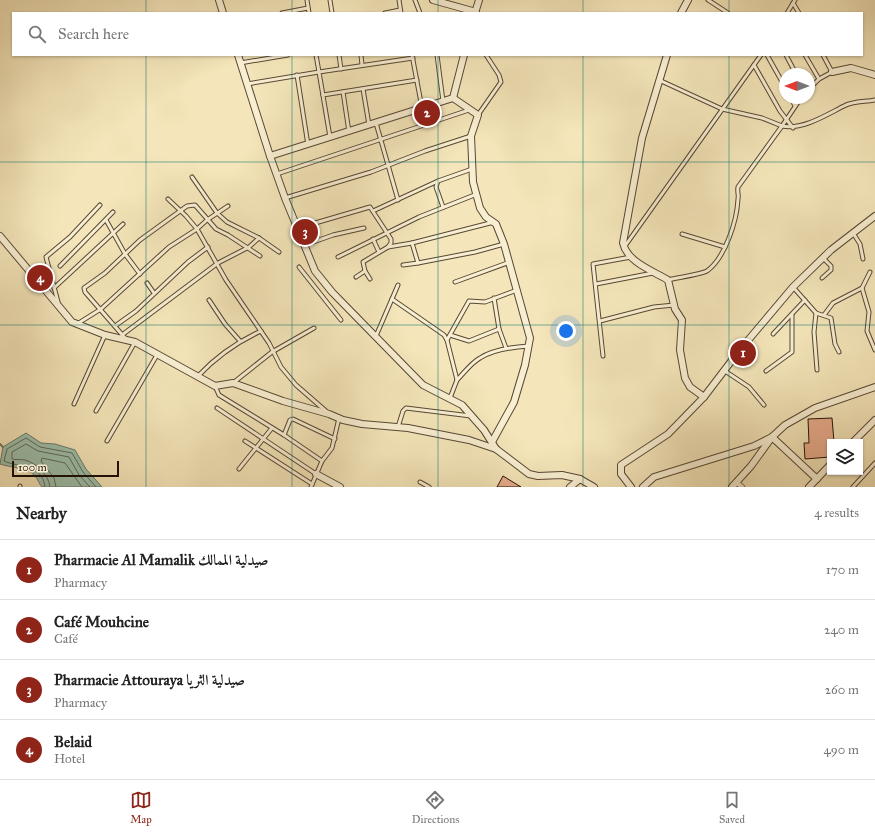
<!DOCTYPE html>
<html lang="en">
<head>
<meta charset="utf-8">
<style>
  :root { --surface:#fff; --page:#f6f6f6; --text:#222; --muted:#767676; --line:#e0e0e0; --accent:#8f2418 }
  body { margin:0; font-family:"IM FELL Great Primer",Amiri,serif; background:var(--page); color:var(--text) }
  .controls { position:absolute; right:12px; bottom:12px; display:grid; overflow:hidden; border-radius:0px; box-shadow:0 1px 3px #0004 }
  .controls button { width:36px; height:36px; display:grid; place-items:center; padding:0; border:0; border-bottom:1px solid var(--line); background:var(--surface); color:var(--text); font:20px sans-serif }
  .compass { position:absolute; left:779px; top:68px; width:36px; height:36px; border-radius:50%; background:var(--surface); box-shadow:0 1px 3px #0004; rotate:270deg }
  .scale { position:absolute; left:12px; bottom:10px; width:107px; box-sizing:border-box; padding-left:4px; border:2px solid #241207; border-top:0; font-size:11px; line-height:14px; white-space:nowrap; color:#241207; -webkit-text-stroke:3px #f8efd2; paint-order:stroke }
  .you { position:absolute; left:566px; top:331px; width:14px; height:14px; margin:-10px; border:3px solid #fff; border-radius:50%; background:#1a73e8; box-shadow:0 0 0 6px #1a73e833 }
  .badge { display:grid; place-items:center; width:26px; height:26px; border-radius:50%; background:var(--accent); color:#fff; font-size:13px; font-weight:700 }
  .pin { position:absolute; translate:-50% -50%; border:2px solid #fff; box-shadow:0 1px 4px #0006 }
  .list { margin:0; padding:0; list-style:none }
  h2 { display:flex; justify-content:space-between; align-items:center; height:52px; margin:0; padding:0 16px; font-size:17px }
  h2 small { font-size:13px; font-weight:400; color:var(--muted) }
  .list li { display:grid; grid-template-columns:26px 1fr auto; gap:12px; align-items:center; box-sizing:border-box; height:60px; padding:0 16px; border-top:1px solid var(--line) }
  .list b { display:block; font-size:15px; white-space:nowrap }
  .list p { margin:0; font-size:13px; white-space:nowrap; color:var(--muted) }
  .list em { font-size:13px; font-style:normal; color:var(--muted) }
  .icon { flex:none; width:22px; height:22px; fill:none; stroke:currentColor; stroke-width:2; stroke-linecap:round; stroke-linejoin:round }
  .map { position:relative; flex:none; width:875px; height:487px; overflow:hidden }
  .search { position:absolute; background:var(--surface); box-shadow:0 1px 3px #0004; left:12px; right:12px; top:12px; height:44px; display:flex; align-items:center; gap:10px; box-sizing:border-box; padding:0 14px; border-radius:0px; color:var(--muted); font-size:15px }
  .sheet { height:292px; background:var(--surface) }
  nav { display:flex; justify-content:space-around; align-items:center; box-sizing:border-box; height:56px; border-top:1px solid var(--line); background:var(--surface); font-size:11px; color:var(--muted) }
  nav a { display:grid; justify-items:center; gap:2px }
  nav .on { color:var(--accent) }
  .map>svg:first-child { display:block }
  .water { fill:#9cc0ad; stroke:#6c7a6b }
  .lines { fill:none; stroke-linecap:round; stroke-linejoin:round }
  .shore { stroke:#60695a; stroke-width:1 }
  .stream { stroke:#6c7a6b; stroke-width:2 }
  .building { fill:#eaad8e; stroke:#241207 }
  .service-casing { stroke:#584734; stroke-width:5 }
  .pedestrian-casing { stroke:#584734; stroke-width:6 }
  .minor-casing { stroke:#584734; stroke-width:8 }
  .service { stroke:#f8efd2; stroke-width:3 }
  .pedestrian { stroke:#f8efd2; stroke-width:4.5 }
  .minor { stroke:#f8efd2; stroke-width:6 }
  .grid { fill:none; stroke:#0f766e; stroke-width:1; stroke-opacity:0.55 }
</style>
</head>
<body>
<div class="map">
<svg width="875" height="487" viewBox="0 0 875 487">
  <rect width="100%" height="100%" fill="#f4e6ba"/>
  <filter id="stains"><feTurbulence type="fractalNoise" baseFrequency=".005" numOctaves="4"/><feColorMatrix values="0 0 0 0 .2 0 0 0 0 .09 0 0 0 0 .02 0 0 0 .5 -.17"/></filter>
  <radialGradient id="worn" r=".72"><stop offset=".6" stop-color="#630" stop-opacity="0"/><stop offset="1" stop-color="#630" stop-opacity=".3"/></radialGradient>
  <!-- water -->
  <path class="water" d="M26,433L41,443L55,444L75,450L86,469L102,487H42C39,484 38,479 35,476C28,467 11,468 0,464L3,447Z"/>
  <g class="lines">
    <!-- shore -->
    <g class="shore">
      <path d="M45,487C42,463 19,468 4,461L7,449L26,438L40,447L72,453L83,472L96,487"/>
      <path d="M50,487C49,475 36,463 25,460C20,459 16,460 12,459V452L26,444L38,451L69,457L79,475L90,487"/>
      <path d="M56,487L54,478L41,461L42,458L65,463L82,487"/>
    </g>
    <!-- stream -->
    <path class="stream" d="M0,444L3,447"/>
  </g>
  <!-- building -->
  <g class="building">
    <path d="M832,418L834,442H830V457L805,459L804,443H809L808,419Z"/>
    <path d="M503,476L521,487H497Z"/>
  </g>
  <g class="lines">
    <defs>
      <g id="service">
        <path d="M307,0L309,13"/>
        <path d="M330,0L332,13"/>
        <path d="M399,0L401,13"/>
        <path d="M415,0L420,13"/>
        <path d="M708,0L728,13"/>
        <path d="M793,3L799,13"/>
        <path d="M282,13L308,8"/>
        <path d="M385,13L400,10"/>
        <path d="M787,13L795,0"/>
        <path d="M339,55L341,69"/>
        <path d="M361,55L362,65"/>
        <path d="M412,55L422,108"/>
        <path d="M437,55L443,101"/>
        <path d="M767,55L785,87"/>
        <path d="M786,55L796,74"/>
        <path d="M805,55L819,79"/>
        <path d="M240,63L288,55"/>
        <path d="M754,65L780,111L793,128"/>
        <path d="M297,75L308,145"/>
        <path d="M659,80L722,109L762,118L782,126L801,98"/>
        <path d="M247,84L319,72L316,55"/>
        <path d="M363,89L369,125"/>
        <path d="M809,89L819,79L832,72L823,55"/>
        <path d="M343,92L349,132"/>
        <path d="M323,95L417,80"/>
        <path d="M791,98L795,106"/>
        <path d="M478,115L501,82L499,75L486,55"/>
        <path d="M376,123L398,200"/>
        <path d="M330,137L319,72L413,58"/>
        <path d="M277,174L469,110"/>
        <path d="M192,177L217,213L227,222L259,238L279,252"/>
        <path d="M438,181L436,187L443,207"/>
        <path d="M285,198L371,172L425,151L471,136"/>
        <path d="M168,199L186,216L197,229L226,280L269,343L281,367L296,385L327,412"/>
        <path d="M373,211L438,181L472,169"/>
        <path d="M106,220L125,254L140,274"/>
        <path d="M494,222L412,243L418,263L475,252L504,244"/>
        <path d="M298,228L370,207L391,239V243L388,247"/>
        <path d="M853,233L860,244L863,259"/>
        <path d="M682,234L725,247"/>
        <path d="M373,239L379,252"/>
        <path d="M305,245L333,235L364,228"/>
        <path d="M625,246L761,55"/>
        <path d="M338,257L419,217L477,194"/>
        <path d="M403,265L418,263"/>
        <path d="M60,266L113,212"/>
        <path d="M299,267L341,320"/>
        <path d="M356,277L365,271"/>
        <path d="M822,278L831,270V266L823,258"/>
        <path d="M370,279L365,271L363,262L388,247L412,243"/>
        <path d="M668,280C676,278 702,274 707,271C725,258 737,221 738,199C739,195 737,192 738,187L782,126C803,130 826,115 844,106C853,101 865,102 875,100"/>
        <path d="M455,282L510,262"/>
        <path d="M147,283L154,293"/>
        <path d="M596,284L653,273"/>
        <path d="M793,287L816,313L814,332L817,370"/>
        <path d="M54,288L123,224"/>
        <path d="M862,288L869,312L867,331L875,350"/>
        <path d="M494,298L499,329L506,348"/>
        <path d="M392,299L444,335L447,340L457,380L450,398"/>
        <path d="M209,300L225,324L240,341"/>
        <path d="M58,302L46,257L70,237L100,205"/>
        <path d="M816,313L831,318L835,344L839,352"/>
        <path d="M824,315L833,303L862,288L870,272"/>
        <path d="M600,321L654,307L674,305"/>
        <path d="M77,324L101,309L169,247L197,229L207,220L228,206"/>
        <path d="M115,326L136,311L188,262L208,247"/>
        <path d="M773,334L805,300"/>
        <path d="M122,335L218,263L249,247L259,238"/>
        <path d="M450,335L469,341L499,329"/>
        <path d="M376,336L398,285"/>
        <path d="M125,338L85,292L84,288L105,273L140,240L187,206L195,205L216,229L228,235L260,256"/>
        <path d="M447,340L469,301L485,302L517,290"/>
        <path d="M603,356L593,264L631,257"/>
        <path d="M725,371L749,387L764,405"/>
        <path d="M766,371L792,352V315"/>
        <path d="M198,376C216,357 237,342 261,331"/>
        <path d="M457,380C464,373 471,363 480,358C494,349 513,347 529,346"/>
        <path d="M233,383L272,352L314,328"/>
        <path d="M215,386L219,395L284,435L322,461"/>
        <path d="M74,404L105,335"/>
        <path d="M217,408L316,474"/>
        <path d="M96,411L135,342"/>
        <path d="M398,427L403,411L406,408L471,416"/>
        <path d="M284,435L290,420L293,419L335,439"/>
        <path d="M107,441L157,355"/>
        <path d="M245,441L312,484"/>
        <path d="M239,469L272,428"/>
        <path d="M420,482L429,487"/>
        <path d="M20,487V486"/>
        <path d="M311,487L322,461L332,448L339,418"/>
        <path d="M853,487L875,463"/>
      </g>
      <path id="pedestrian" d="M736,482L742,487"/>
      <g id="minor">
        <path d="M219,0L223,13"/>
        <path d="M433,0L476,12"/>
        <path d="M475,13L479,0"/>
        <path d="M681,13L688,0"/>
        <path d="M238,55L270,156L285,198L315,271L332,292L423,385L462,405L484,430L496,449L529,474L538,476L562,475L580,479"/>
        <path d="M667,55L642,138L623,243C627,262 653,271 668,280L675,309L682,320L680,350L685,378L690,387L704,397"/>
        <path d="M832,72L851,68L875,75"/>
        <path d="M453,98L478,115L471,136L473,182L480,208L486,217L496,224L504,244L530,338L525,365L514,402L492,442"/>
        <path d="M270,156L453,98L464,55"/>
        <path d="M0,236L72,322L105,335L135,342L215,386L233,383L283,401L329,414L343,420L362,424L408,428L469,440L496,449"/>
        <path d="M853,442L875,420"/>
        <path d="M316,474L340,487"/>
        <path d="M570,487L580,479L594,487"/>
        <path d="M631,487L621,474V465L668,434L704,397L739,351L793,287L831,250L875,216"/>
        <path d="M643,487L654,477L754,446L772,437L785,425L815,408L875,387"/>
        <path d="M732,487L751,466L772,437L817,479"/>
        <path d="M809,487L830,465"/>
      </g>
    </defs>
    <!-- service casing -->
    <use href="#service" class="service-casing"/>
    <!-- pedestrian casing -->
    <use href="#pedestrian" class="pedestrian-casing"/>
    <!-- minor casing -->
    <use href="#minor" class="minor-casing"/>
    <!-- service -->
    <use href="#service" class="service"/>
    <!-- pedestrian -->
    <use href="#pedestrian" class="pedestrian"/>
    <!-- minor -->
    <use href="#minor" class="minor"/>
  </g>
  <!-- grid -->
  <path class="grid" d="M146,0V13M292,0V13M438,0V13M583,0V13M729,0V13M146,55V487M292,55V487M438,55V487M583,55V487M729,55V487M0,162H875M0,325H875"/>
  <rect width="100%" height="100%" filter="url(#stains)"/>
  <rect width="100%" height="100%" fill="url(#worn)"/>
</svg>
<div class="controls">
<button><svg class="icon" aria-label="layers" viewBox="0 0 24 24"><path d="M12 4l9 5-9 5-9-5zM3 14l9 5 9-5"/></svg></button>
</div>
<svg class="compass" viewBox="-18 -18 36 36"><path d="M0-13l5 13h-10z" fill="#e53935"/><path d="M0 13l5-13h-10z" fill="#767676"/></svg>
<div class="scale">100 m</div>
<div class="you"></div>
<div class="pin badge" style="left:743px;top:353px">1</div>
<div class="pin badge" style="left:427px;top:113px">2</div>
<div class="pin badge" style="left:305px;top:232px">3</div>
<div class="pin badge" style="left:40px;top:278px">4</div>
<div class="search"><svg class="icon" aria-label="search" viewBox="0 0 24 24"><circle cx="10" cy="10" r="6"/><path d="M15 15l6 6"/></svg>Search here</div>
</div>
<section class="sheet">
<h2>Nearby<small>4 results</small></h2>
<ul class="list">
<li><span class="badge">1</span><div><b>Pharmacie Al Mamalik صيدلية الممالك</b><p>Pharmacy</p></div><em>170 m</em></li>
<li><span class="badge">2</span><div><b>Café Mouhcine</b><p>Café</p></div><em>240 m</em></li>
<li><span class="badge">3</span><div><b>Pharmacie Attouraya صيدلية الثريا</b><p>Pharmacy</p></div><em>260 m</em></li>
<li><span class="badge">4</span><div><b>Belaid</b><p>Hotel</p></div><em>490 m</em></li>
</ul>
</section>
<nav>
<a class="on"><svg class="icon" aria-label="map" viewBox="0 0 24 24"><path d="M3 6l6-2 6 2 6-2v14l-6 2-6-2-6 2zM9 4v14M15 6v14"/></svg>Map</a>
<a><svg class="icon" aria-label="directions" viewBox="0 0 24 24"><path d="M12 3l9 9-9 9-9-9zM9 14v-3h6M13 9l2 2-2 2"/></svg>Directions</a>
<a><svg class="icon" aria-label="saved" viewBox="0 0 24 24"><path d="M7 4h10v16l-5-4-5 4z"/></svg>Saved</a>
</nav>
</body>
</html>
